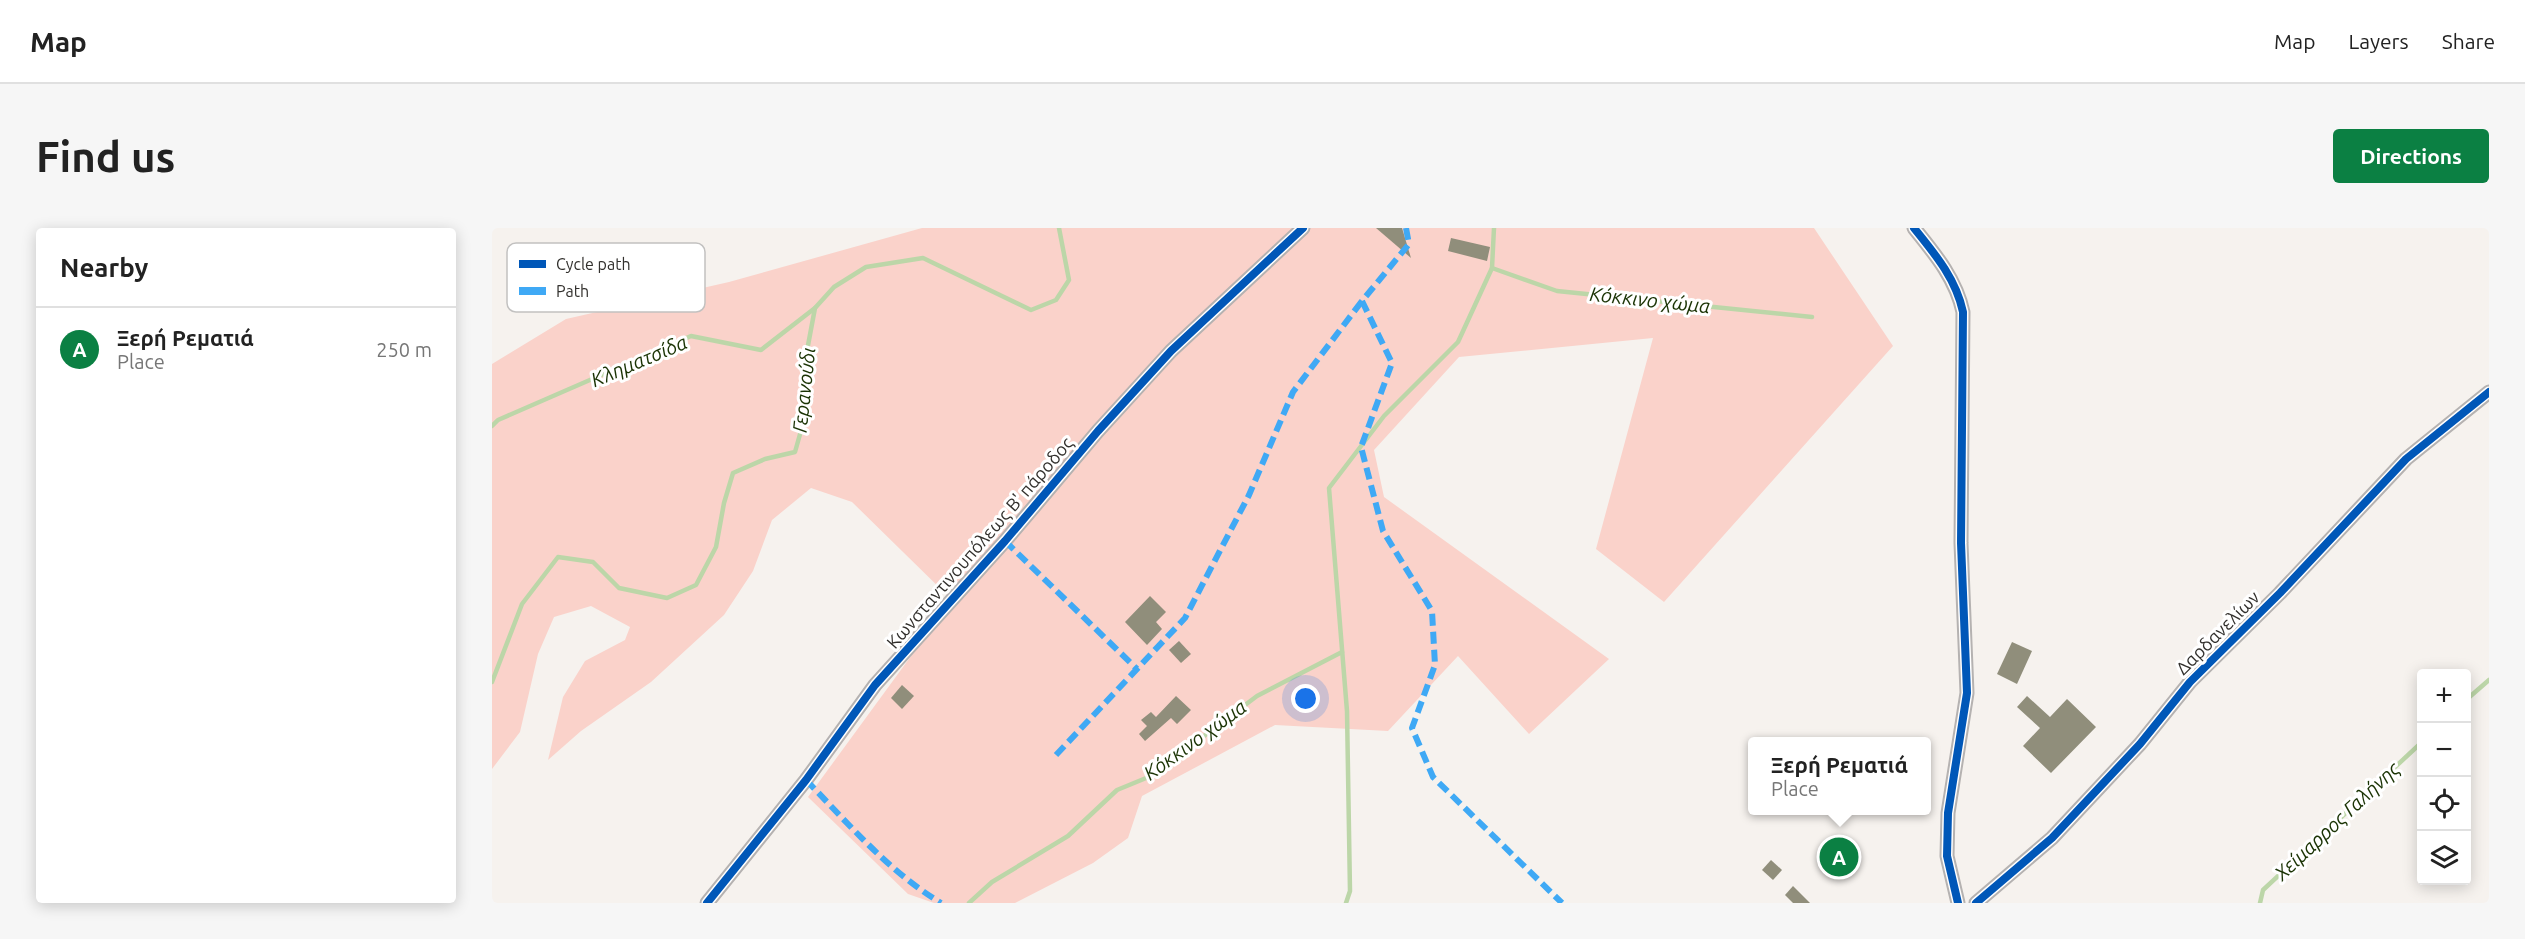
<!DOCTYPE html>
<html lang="en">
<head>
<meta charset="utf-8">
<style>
  :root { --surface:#fff; --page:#f6f6f6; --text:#222; --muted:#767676; --line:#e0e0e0; --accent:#0b8043 }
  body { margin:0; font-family:Ubuntu,sans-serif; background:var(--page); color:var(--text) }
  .controls { position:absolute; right:18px; bottom:18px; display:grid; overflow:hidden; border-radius:6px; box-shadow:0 3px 15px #0003 }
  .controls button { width:54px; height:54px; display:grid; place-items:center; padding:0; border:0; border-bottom:2px solid var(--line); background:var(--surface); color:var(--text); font:30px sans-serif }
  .you { position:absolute; left:814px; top:471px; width:21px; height:21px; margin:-15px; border:4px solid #fff; border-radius:50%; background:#1a73e8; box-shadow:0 0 0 9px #1a73e833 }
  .badge { display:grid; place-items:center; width:39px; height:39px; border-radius:50%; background:var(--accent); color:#fff; font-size:20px; font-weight:700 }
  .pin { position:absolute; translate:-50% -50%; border:3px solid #fff; box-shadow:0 2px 6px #0006 }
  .popup { position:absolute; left:1256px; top:509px; width:183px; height:78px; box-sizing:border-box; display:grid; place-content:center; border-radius:6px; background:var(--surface); filter:drop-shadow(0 2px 4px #0005); font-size:20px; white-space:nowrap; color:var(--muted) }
  .popup b { font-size:22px; color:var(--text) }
  .popup::after { content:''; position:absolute; left:50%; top:100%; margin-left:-12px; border:12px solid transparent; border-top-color:var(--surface) }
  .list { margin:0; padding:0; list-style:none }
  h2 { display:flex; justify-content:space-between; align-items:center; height:78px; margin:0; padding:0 24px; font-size:26px }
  h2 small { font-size:20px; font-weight:400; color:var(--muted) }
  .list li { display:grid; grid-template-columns:39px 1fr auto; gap:18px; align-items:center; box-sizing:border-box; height:84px; padding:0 24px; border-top:2px solid var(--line) }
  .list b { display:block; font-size:22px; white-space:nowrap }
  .list p { margin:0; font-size:20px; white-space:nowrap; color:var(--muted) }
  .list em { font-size:20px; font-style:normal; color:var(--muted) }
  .icon { flex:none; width:33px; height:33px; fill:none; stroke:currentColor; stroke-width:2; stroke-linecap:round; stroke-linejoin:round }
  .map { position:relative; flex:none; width:1997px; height:675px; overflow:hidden; border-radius:6px }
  header { display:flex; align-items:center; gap:36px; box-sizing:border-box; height:84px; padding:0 30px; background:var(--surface); border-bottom:2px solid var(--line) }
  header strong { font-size:28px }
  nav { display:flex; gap:33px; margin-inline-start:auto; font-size:21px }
  .intro { display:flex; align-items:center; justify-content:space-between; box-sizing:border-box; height:144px; padding:0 36px }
  h1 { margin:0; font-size:42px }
  .button { padding:15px 27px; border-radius:6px; background:var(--accent); color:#fff; font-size:21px; font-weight:700 }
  main { display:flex; gap:36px; padding:0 36px }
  aside { flex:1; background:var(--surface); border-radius:6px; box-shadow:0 3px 15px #0003 }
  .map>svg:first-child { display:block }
  .green { fill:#fad2ca }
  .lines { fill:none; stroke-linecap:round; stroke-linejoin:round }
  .stream { stroke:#bcd6a8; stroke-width:4.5 }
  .building { fill:#908e7b }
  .minor { stroke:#b5b2b1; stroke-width:15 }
  .quiet { stroke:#3fa9f5; stroke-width:6; stroke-dasharray:12 6; stroke-linecap:butt }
  .cycleway-casing { stroke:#fff; stroke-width:11 }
  .cycleway { stroke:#0057b8; stroke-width:8 }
  .labels { text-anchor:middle; stroke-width:6; stroke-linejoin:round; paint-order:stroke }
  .street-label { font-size:18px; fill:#32302d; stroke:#fff }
  .water-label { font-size:20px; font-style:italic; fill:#1a3304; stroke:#fff }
  .key { fill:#fff; stroke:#c2c1c0; stroke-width:1.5 }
  .key-label { font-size:16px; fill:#32302d }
</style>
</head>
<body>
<header>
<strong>Map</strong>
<nav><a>Map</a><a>Layers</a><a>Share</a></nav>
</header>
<div class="intro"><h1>Find us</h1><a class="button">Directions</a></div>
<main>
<aside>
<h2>Nearby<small></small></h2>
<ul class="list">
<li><span class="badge">A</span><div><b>Ξερή Ρεματιά</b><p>Place</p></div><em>250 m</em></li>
</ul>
</aside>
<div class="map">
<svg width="1997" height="675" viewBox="0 0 1997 675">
  <rect width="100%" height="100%" fill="#f6f2ee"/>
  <!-- green -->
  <path class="green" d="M430,0H1322L1401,118L1172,374L1104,321L1161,110L967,129L882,222L892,269L1117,431L1037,506L966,428L896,503L783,497L650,568L636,610L601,635L523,675H442L416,666L316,569L460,372L360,274L319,260L280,292L261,343L232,387L159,454L89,503L56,532L71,469L93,433L133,412L138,399L99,378L62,389L46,426L28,504L0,541V136L74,91L237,54Z"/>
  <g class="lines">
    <!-- stream -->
    <g class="stream">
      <path d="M1000,40L1065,63L1320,89"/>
      <path d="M0,198L6,192L199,108L269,122L323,80"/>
      <path d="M0,454L30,376L66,329L101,334L127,360L175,370L204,357L224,319L232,275L241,245L273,231L303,224L312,192L314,128L323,80L342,59L374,39L431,30L539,82L564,72L577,52L567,0"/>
      <path d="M1974,472L1997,452"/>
      <path d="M477,675L500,654L576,608L625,562L659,548L765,468L850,424"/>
      <path d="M854,675L858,663L855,483L837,260L892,188L966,114L1000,40L1002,0"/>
      <path d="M1768,675L1771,662L1930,514"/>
    </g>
  </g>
  <!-- building -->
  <g class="building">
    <path d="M884,0H910L919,30Z"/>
    <path d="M959,10L998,19L995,33L956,23Z"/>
    <path d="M658,368L674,384L664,394L670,401L655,417L633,394Z"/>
    <path d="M687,413L699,426L689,435L677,422Z"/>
    <path d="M1520,414L1540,423L1525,456L1505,446Z"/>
    <path d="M410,457L422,468L410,481L399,470Z"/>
    <path d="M684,468L699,482L685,496L679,490L653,513L647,506L655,498L649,492L659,484L664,489Z"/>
    <path d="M1535,468L1558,489L1575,471L1604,499L1559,545L1531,518L1548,500L1525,479Z"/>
    <path d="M1279,632L1290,642L1281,652L1270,642Z"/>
    <path d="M1301,658L1318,675H1301L1293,667Z"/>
  </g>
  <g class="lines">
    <!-- minor -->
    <g class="minor">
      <path d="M1422,0C1443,26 1464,51 1471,84L1469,315L1475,465L1456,585L1455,628L1466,675"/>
      <path d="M215,675L314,552L383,457L513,313L606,203L679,123L811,0"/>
      <path d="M1484,675L1560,610L1648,516L1698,454L1788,365L1914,231L1997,164"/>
    </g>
    <!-- quiet -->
    <g class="quiet">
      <path d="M914,0L917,16L870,73L900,135L869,219L891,303L940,383L943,437L920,500L941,549L1070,675"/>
      <path d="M513,313L645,441"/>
      <path d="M564,527L693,390L757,267L801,164L870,73"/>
      <path d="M314,552C356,595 396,643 449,675"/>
    </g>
    <defs>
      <g id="cycleway">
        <path d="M1422,0C1443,26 1464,51 1471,84L1469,315L1475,465L1456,585L1455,628L1466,675"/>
        <path d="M215,675L314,552L383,457L513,313L606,203L679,123L811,0"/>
        <path d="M1484,675L1560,610L1648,516L1698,454L1788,365L1914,231L1997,164"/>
      </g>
    </defs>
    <!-- cycleway casing -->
    <use href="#cycleway" class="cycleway-casing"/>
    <!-- cycleway -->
    <use href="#cycleway" class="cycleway"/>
  </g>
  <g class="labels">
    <!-- street labels -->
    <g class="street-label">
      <text transform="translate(488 315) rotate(-49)" y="6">Κωνσταντινουπόλεως Β' πάροδος</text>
      <text transform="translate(1726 405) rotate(-45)" y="6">Δαρδανελίων</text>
    </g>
    <!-- water labels -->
    <g class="water-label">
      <text transform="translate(1158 72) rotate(6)" y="7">Κόκκινο χώμα</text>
      <text transform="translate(147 133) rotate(-23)" y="7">Κληματσίδα</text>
      <text transform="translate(312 162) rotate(-84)" y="7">Γερανούδι</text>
      <text transform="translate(703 512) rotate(-36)" y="7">Κόκκινο χώμα</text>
      <text transform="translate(1845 593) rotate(-43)" y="7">Χείμαρρος Γαλήνης</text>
    </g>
  </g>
  <!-- legend -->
  <rect x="15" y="15" width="198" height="69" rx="9" class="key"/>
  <rect x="27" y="32" width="27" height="8" fill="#0057b8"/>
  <rect x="27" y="59" width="27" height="8" fill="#3fa9f5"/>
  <g class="key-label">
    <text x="64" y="42">Cycle path</text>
    <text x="64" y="69">Path</text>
  </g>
</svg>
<div class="controls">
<button>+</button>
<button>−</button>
<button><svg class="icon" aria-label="locate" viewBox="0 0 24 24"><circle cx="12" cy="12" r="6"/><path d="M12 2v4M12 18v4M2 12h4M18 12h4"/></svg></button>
<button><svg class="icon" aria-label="layers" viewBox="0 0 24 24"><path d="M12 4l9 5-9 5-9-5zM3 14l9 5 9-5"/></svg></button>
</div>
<div class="you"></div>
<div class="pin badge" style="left:1347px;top:629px">A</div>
<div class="popup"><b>Ξερή Ρεματιά</b>Place</div>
</div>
</main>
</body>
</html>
